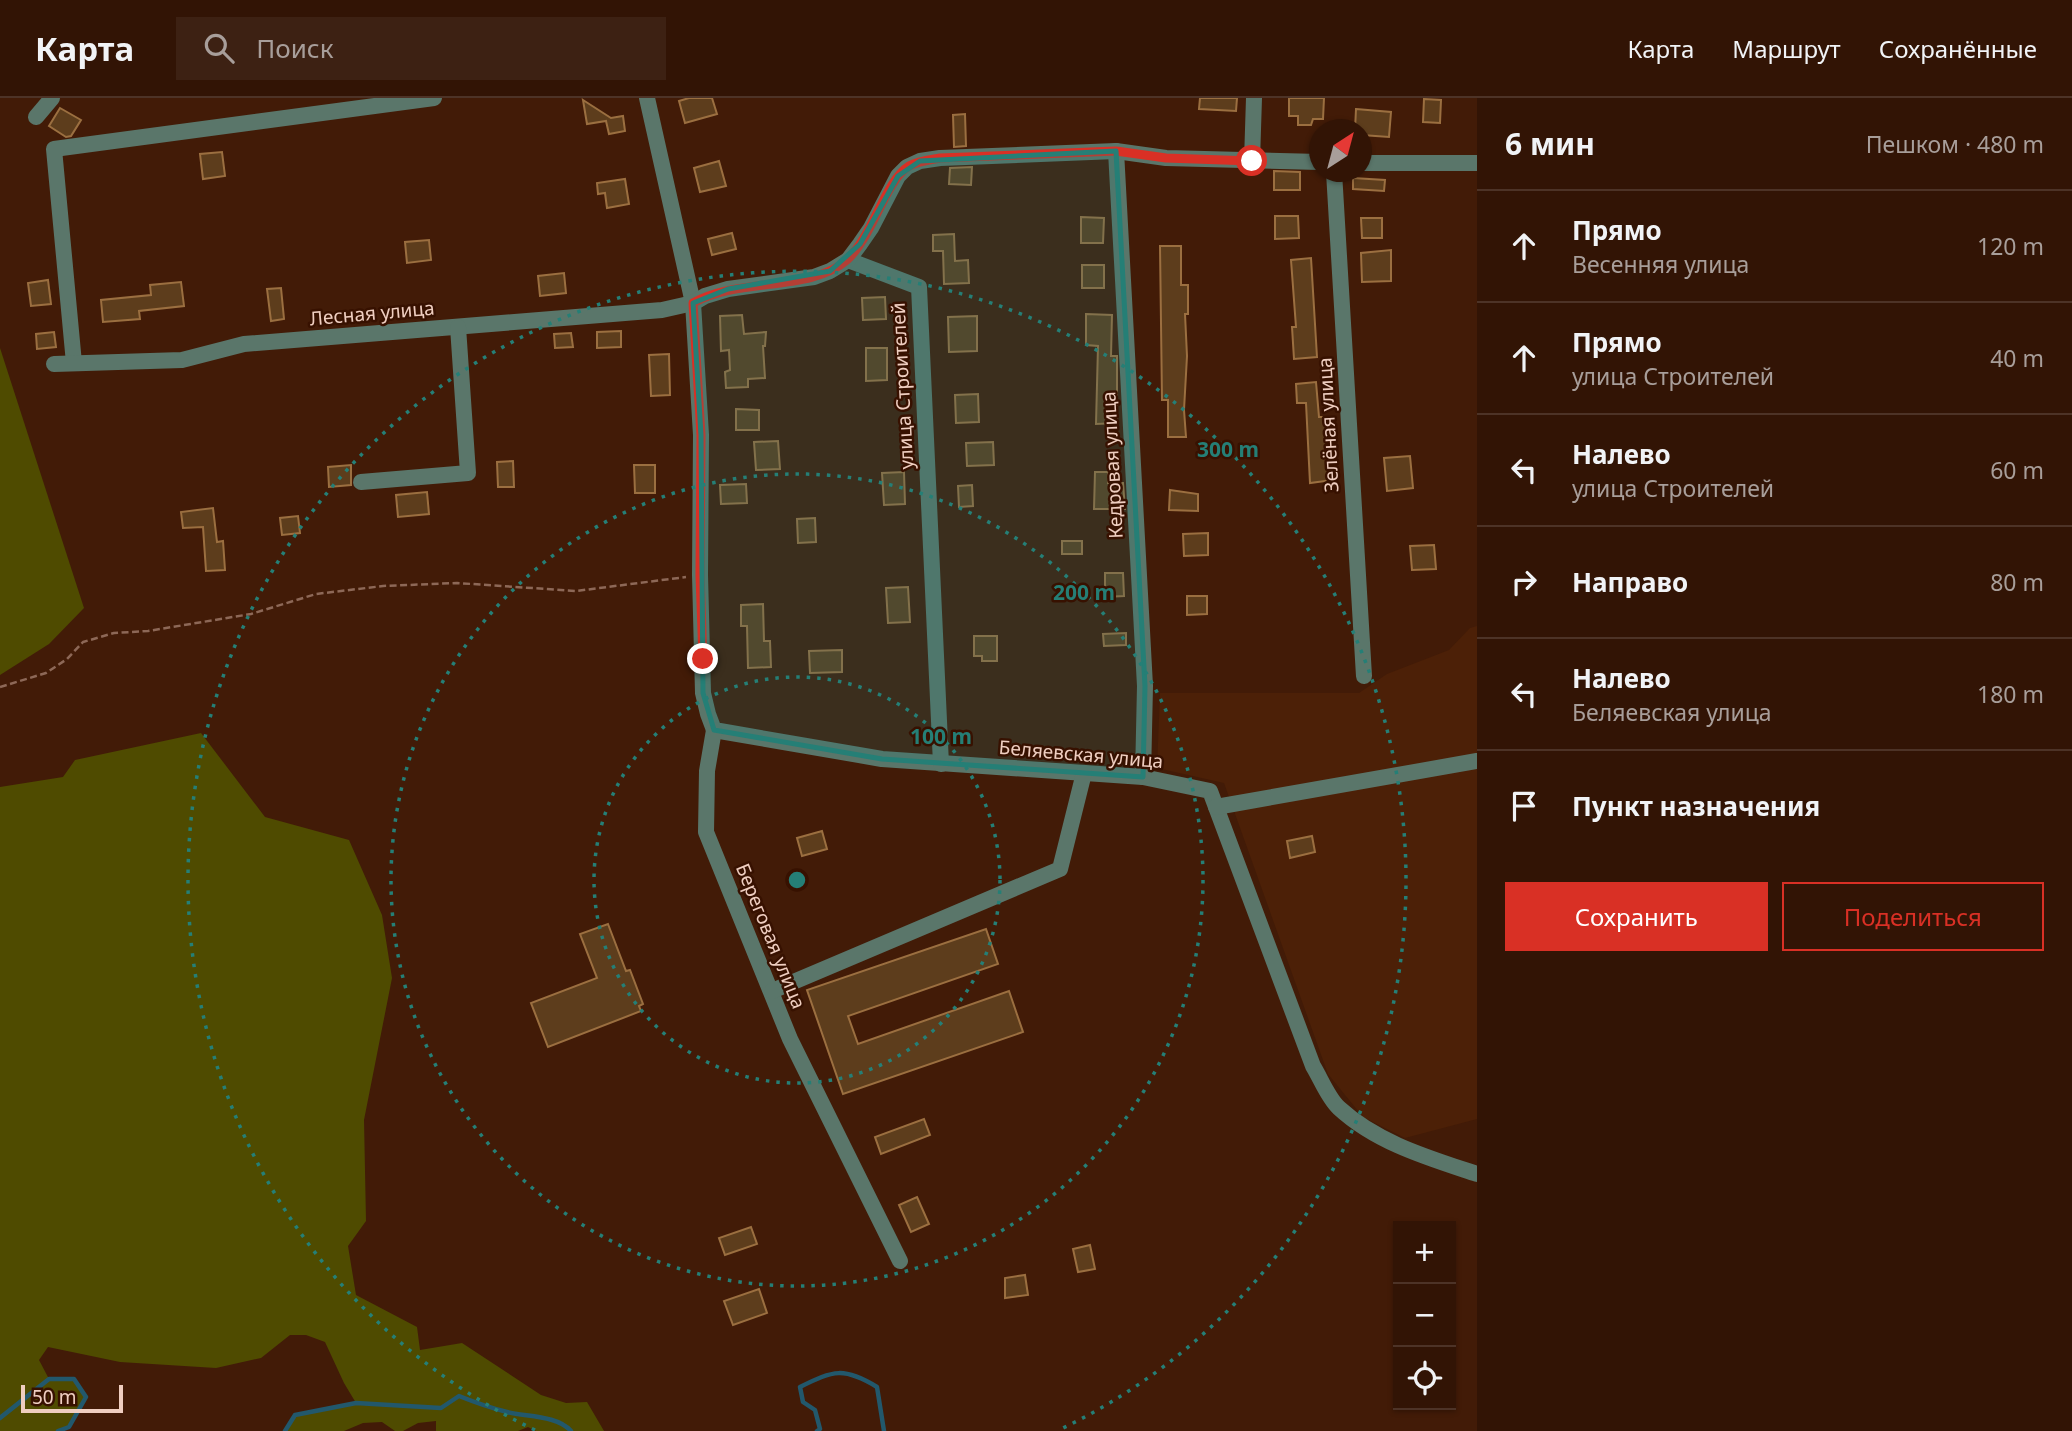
<!DOCTYPE html>
<html lang="ru">
<head>
<meta charset="utf-8">
<style>
  :root { --surface:#321405; --page:#3d2113; --text:#f1f3f6; --muted:#a89e9a; --line:#4d3327; --accent:#d93025 }
  body { margin:0; font-family:"Noto Sans",sans-serif; background:var(--page); color:var(--text) }
  .controls { position:absolute; right:21px; bottom:21px; display:grid; overflow:hidden; border-radius:0px; box-shadow:0 2px 5px #0004 }
  .controls button { width:63px; height:63px; display:grid; place-items:center; padding:0; border:0; border-bottom:2px solid var(--line); background:var(--surface); color:var(--text); font:35px sans-serif }
  .compass { position:absolute; left:1309px; top:21px; width:63px; height:63px; border-radius:50%; background:var(--surface); box-shadow:0 2px 5px #0004; rotate:36deg }
  .scale { position:absolute; left:21px; bottom:18px; width:102px; box-sizing:border-box; padding-left:7px; border:4px solid #efcec0; border-top:0; font-size:19px; line-height:24px; white-space:nowrap; color:#efcec0; -webkit-text-stroke:5px #371100; paint-order:stroke }
  .stop { position:absolute; width:21px; height:21px; margin:-16px; border:5px solid #d93025; border-radius:50%; background:#fff }
  .stop.end { background:#d93025; border-color:#fff; box-shadow:0 2px 7px #0008 }
  .list { margin:0; padding:0; list-style:none }
  h2 { display:flex; justify-content:space-between; align-items:center; height:91px; margin:0; padding:0 28px; font-size:30px }
  h2 small { font-size:23px; font-weight:400; color:var(--muted) }
  .list li { display:grid; grid-template-columns:46px 1fr auto; gap:21px; align-items:center; box-sizing:border-box; height:112px; padding:0 28px; border-top:2px solid var(--line) }
  .list b { display:block; font-size:26px; white-space:nowrap }
  .list p { margin:0; font-size:23px; white-space:nowrap; color:var(--muted) }
  .list em { font-size:23px; font-style:normal; color:var(--muted) }
  .actions { display:flex; gap:14px; padding:21px 28px }
  .actions a { flex:1; padding:16px 0; border:2px solid var(--accent); border-radius:0px; text-align:center; font-size:24px; color:var(--accent) }
  .actions .main { background:var(--accent); color:#fff }
  .icon { flex:none; width:38px; height:38px; fill:none; stroke:currentColor; stroke-width:2; stroke-linecap:round; stroke-linejoin:round }
  .map { position:relative; flex:none; width:1477px; height:1333px; overflow:hidden }
  header { display:flex; align-items:center; gap:42px; box-sizing:border-box; height:98px; padding:0 35px; background:var(--surface); border-bottom:2px solid var(--line) }
  header strong { font-size:33px }
  nav { display:flex; gap:38px; margin-inline-start:auto; font-size:24px }
  .search { width:490px; height:63px; background:var(--page); display:flex; align-items:center; gap:18px; box-sizing:border-box; padding:0 24px; border-radius:0px; color:var(--muted); font-size:26px }
  main { display:flex }
  aside { flex:1; background:var(--surface) }
  .map>svg:first-child { display:block }
  .built { fill:#4c2007 }
  .green { fill:#4f4b00 }
  .lines { fill:none; stroke-linecap:round; stroke-linejoin:round }
  .stream { stroke:#22586c; stroke-width:4.5 }
  .building { fill:#5d3d1c; stroke:#9b6f40; stroke-width:2 }
  .path { stroke:#8d6857; stroke-width:2.5; stroke-dasharray:7 3.5; stroke-linecap:butt }
  .minor { stroke:#5a766a; stroke-width:16 }
  .route { stroke:#d93025; stroke-width:9 }
  .marked { fill:#257f76; fill-opacity:0.2; stroke:#257f76; stroke-width:5; stroke-linejoin:round }
  .ring { fill:none; stroke:#257f76; stroke-width:3.5; stroke-dasharray:3.5 7 }
  .labels { text-anchor:middle; stroke-width:5; stroke-linejoin:round; paint-order:stroke }
  .street-label { font-size:19px; fill:#efcec0; stroke:#371100 }
  .centre { fill:#257f76; stroke:#371100; stroke-width:3.5 }
  .ring-label { font-size:21px; text-anchor:middle; font-weight:bold; fill:#257f76; stroke:#371100; stroke-width:5; stroke-linejoin:round; paint-order:stroke }
</style>
</head>
<body>
<header>
<strong>Карта</strong>
<div class="search"><svg class="icon" aria-label="search" viewBox="0 0 24 24"><circle cx="10" cy="10" r="6"/><path d="M15 15l6 6"/></svg>Поиск</div>
<nav><a>Карта</a><a>Маршрут</a><a>Сохранённые</a></nav>
</header>
<main>
<div class="map">
<svg width="1477" height="1333" viewBox="0 0 1477 1333">
  <rect width="100%" height="100%" fill="#421b07"/>
  <!-- built -->
  <path class="built" d="M1477,528V1021L1405,1040L1363,1019L1328,976L1224,685L1157,670L1160,595H1359L1387,576L1449,552L1470,530Z"/>
  <!-- green -->
  <g class="green">
    <path d="M0,250L84,510L49,546L0,577Z"/>
    <path d="M201,635L265,719L349,742L382,817L392,880L364,1022L366,1123L348,1148L356,1197L417,1229L420,1252L462,1245L541,1297L566,1305L587,1304L604,1333H536L528,1329L518,1333H436V1323L418,1325L403,1333H395L382,1324L363,1325L344,1333H285L295,1317L356,1305L344,1285L325,1244L306,1237H290L261,1260L216,1270L120,1264L48,1249L39,1262L49,1281H74L86,1299L69,1329L58,1333H0V689L63,679L75,662Z"/>
  </g>
  <g class="lines">
    <!-- stream -->
    <g class="stream">
      <path d="M0,1320L49,1281H74L86,1299L69,1329L58,1333"/>
      <path d="M285,1333L295,1317L356,1305L441,1310L459,1298C474,1304 491,1310 507,1314C526,1319 557,1317 571,1333"/>
      <path d="M817,1333L820,1331L815,1312L803,1304L800,1289C834,1272 844,1269 877,1289L884,1333"/>
    </g>
  </g>
  <!-- building -->
  <g class="building">
    <path d="M689,0H712L717,16L685,25L679,3Z"/>
    <path d="M1200,0H1237L1236,13L1199,11Z"/>
    <path d="M1289,0H1324L1323,21H1313L1311,27H1298V18H1289Z"/>
    <path d="M1424,1L1441,2L1440,25L1423,24Z"/>
    <path d="M583,2L611,20L623,18L625,33L609,36L606,23L587,26Z"/>
    <path d="M60,10L81,22L71,38L66,39L49,28Z"/>
    <path d="M1356,11L1391,14L1389,39L1362,37V32H1355Z"/>
    <path d="M965,16L966,48L954,49L953,17Z"/>
    <path d="M222,54L225,78L203,81L200,56Z"/>
    <path d="M719,63L726,88L700,94L694,70Z"/>
    <path d="M972,69L971,87L949,86L950,70Z"/>
    <path d="M1274,73L1300,74V92H1274Z"/>
    <path d="M1353,80L1385,82L1384,93L1353,91Z"/>
    <path d="M625,81L629,106L607,110L605,95L598,96L597,85Z"/>
    <path d="M1275,118H1298L1299,140L1275,141Z"/>
    <path d="M1081,119L1104,120L1103,145H1081Z"/>
    <path d="M1361,120H1382V140H1362Z"/>
    <path d="M732,135L736,151L712,157L708,141Z"/>
    <path d="M954,136L955,163L968,162L969,185L944,186L943,153H933V137Z"/>
    <path d="M429,142L431,162L407,165L405,144Z"/>
    <path d="M1160,148H1181V187H1188V216H1185L1187,258L1184,312L1186,339H1168V302H1162Z"/>
    <path d="M1391,152V183L1362,184L1361,155Z"/>
    <path d="M1311,160L1317,259L1294,261L1292,229H1296L1291,162Z"/>
    <rect x="1082" y="167" width="22" height="23"/>
    <path d="M564,175L566,195L540,198L538,178Z"/>
    <path d="M48,182L51,206L31,208L28,185Z"/>
    <path d="M181,184L184,208L139,213L140,221L103,224L101,202L151,197L150,187Z"/>
    <path d="M281,190L284,221L271,223L267,191Z"/>
    <path d="M885,199L886,221L863,222L862,200Z"/>
    <path d="M1086,216L1112,217L1111,258H1117V325L1096,326L1098,248L1086,247Z"/>
    <path d="M742,217L744,236L766,234L765,248H763L765,280L748,281V289L726,290L725,274L730,272L729,252L721,253L720,218Z"/>
    <path d="M977,218V253L949,254L948,219Z"/>
    <path d="M621,233V249L597,250V234Z"/>
    <path d="M54,234L56,249L37,251L36,236Z"/>
    <path d="M571,235L573,249L555,250L554,236Z"/>
    <path d="M866,250H887V282L866,283Z"/>
    <path d="M669,256L670,297L651,298L649,257Z"/>
    <path d="M1316,284L1319,319H1327L1333,382L1310,385L1306,305H1297L1296,286Z"/>
    <path d="M978,296L979,324L956,325L955,297Z"/>
    <path d="M736,311L759,312V332H736Z"/>
    <path d="M778,343L780,371L756,372L754,344Z"/>
    <path d="M993,344L994,367L967,368L966,345Z"/>
    <path d="M1410,358L1413,390L1387,393L1384,360Z"/>
    <path d="M513,363L514,389H498L497,364Z"/>
    <path d="M351,367V387L329,389L328,369Z"/>
    <path d="M634,367H655V395H635Z"/>
    <path d="M904,374L905,406L884,407L882,375Z"/>
    <path d="M1095,374H1108V385H1123L1125,411H1094Z"/>
    <path d="M746,386L747,405L721,406L720,387Z"/>
    <path d="M972,387L973,408L959,409L958,388Z"/>
    <path d="M1170,392L1198,396V413L1169,412Z"/>
    <path d="M427,394L429,416L398,419L396,397Z"/>
    <path d="M213,410L217,444L223,443L225,472L206,473L203,429L183,430L181,414Z"/>
    <path d="M298,418L300,435L282,437L280,420Z"/>
    <path d="M815,420L816,444L798,445L797,421Z"/>
    <path d="M1208,435V457L1184,458L1183,436Z"/>
    <rect x="1062" y="443" width="20" height="13"/>
    <path d="M1434,447L1436,471L1412,472L1410,448Z"/>
    <path d="M1105,475H1123L1124,498L1105,499Z"/>
    <path d="M908,489L910,524L888,525L886,490Z"/>
    <path d="M1187,498H1207V516L1187,517Z"/>
    <path d="M763,506L764,543H770L771,569L748,570L747,528H741V507Z"/>
    <path d="M1126,535V547L1104,548L1103,536Z"/>
    <path d="M974,538H997V563H982V558H974Z"/>
    <path d="M842,552V574L810,575L809,553Z"/>
    <path d="M822,733L827,751L802,758L797,740Z"/>
    <path d="M1312,738L1315,754L1290,760L1287,743Z"/>
    <path d="M608,826L626,873L630,872L643,906L639,908L641,913L548,949L531,905L597,880L580,836Z"/>
    <path d="M986,831L998,866L848,918L858,946L1009,893L1023,934L843,996L807,892Z"/>
    <path d="M924,1021L930,1037L881,1056L875,1039Z"/>
    <path d="M917,1099L929,1126L911,1134L899,1107Z"/>
    <path d="M751,1129L757,1146L725,1157L719,1140Z"/>
    <path d="M1090,1147L1095,1171L1078,1174L1073,1151Z"/>
    <path d="M1025,1177L1028,1197L1005,1200V1180Z"/>
    <path d="M759,1191L767,1215L733,1227L724,1203Z"/>
  </g>
  <g class="lines">
    <!-- path -->
    <path class="path" d="M0,589L46,575L67,561L83,544L114,535L148,533L251,516L316,496L383,488L457,485L576,493L686,479"/>
    <!-- minor -->
    <g class="minor">
      <path d="M647,0L693,205L701,337L700,477L703,595L708,616L714,632L882,661L1143,679L1210,693L1313,968C1321,981 1328,1000 1339,1010C1377,1045 1429,1060 1477,1076"/>
      <path d="M36,19L52,0"/>
      <path d="M1116,53L1145,588L1143,679"/>
      <path d="M1252,63L1254,0"/>
      <path d="M1362,65H1477"/>
      <path d="M1334,74L1364,578"/>
      <path d="M848,162L919,189L941,666"/>
      <path d="M74,265L54,51L434,0"/>
      <path d="M54,266L182,262L244,246L662,212L693,205L705,198L728,191L814,179L830,173L848,162L860,146L871,130L898,78L907,69L920,63L940,60L1116,53L1166,60L1320,64"/>
      <path d="M361,384L468,375L458,229"/>
      <path d="M714,632L707,673L706,734L790,941L900,1163"/>
      <path d="M1216,709L1477,663"/>
      <path d="M772,893L1060,771L1084,675"/>
    </g>
  </g>
  <g class="lines">
    <!-- route -->
    <path class="route" d="M703,561L700,477L701,337L693,205C740,179 811,194 847,162C873,138 885,83 909,68C919,63 929,62 940,60L1116,53L1166,60L1252,63"/>
  </g>
  <!-- marked area -->
  <path class="marked" d="M1116,53L1145,588L1143,679L882,661L714,632L703,595L701,337L693,205L728,191L830,173L860,146L898,78L920,63Z"/>
  <!-- distance rings -->
  <g class="ring">
    <circle cx="797" cy="782" r="203"/>
    <circle cx="797" cy="782" r="406"/>
    <path d="M535 1332A609 609 0 1 1 1059 1332"/>
  </g>
  <g class="labels">
    <!-- street labels -->
    <g class="street-label">
      <text transform="translate(372 215) rotate(-5)" y="7">Лесная улица</text>
      <text transform="translate(902 288) rotate(-93)" y="7">улица Строителей</text>
      <text transform="translate(1328 327) rotate(-93)" y="7">Зелёная улица</text>
      <text transform="translate(1112 367) rotate(-93)" y="7">Кедровая улица</text>
      <text transform="translate(1081 656) rotate(5)" y="7">Беляевская улица</text>
      <text transform="translate(771 838) rotate(68)" y="7">Береговая улица</text>
    </g>
  </g>
  <circle cx="797" cy="782" r="10" class="centre"/>
  <g class="ring-label">
    <text x="1228" y="359">300 m</text>
    <text x="1084" y="502">200 m</text>
    <text x="941" y="646">100 m</text>
  </g>
</svg>
<div class="controls">
<button>+</button>
<button>−</button>
<button><svg class="icon" aria-label="locate" viewBox="0 0 24 24"><circle cx="12" cy="12" r="6"/><path d="M12 2v4M12 18v4M2 12h4M18 12h4"/></svg></button>
</div>
<svg class="compass" viewBox="-18 -18 36 36"><path d="M0-13l5 13h-10z" fill="#e53935"/><path d="M0 13l5-13h-10z" fill="#a89e9a"/></svg>
<div class="scale">50 m</div>
<div class="stop" style="left:1252px;top:63px"></div>
<div class="stop end" style="left:703px;top:561px"></div>
</div>
<aside>
<h2>6 мин<small>Пешком · 480 m</small></h2>
<ul class="list">
<li><svg class="icon" aria-label="ahead" viewBox="0 0 24 24"><path d="M12 20V5M6 11l6-6 6 6"/></svg><div><b>Прямо</b><p>Весенняя улица</p></div><em>120 m</em></li>
<li><svg class="icon" aria-label="ahead" viewBox="0 0 24 24"><path d="M12 20V5M6 11l6-6 6 6"/></svg><div><b>Прямо</b><p>улица Строителей</p></div><em>40 m</em></li>
<li><svg class="icon" aria-label="left" viewBox="0 0 24 24"><path d="M17 20v-9H6M10 6l-5 5 5 5"/></svg><div><b>Налево</b><p>улица Строителей</p></div><em>60 m</em></li>
<li><svg class="icon" aria-label="right" viewBox="0 0 24 24"><path d="M7 20v-9h11M14 6l5 5-5 5"/></svg><div><b>Направо</b></div><em>80 m</em></li>
<li><svg class="icon" aria-label="left" viewBox="0 0 24 24"><path d="M17 20v-9H6M10 6l-5 5 5 5"/></svg><div><b>Налево</b><p>Беляевская улица</p></div><em>180 m</em></li>
<li><svg class="icon" aria-label="arrive" viewBox="0 0 24 24"><path d="M6 21V4h12l-3 4 3 4H6"/></svg><div><b>Пункт назначения</b></div></li>
</ul>
<div class="actions"><a class="main">Сохранить</a><a>Поделиться</a></div>
</aside>
</main>
</body>
</html>
